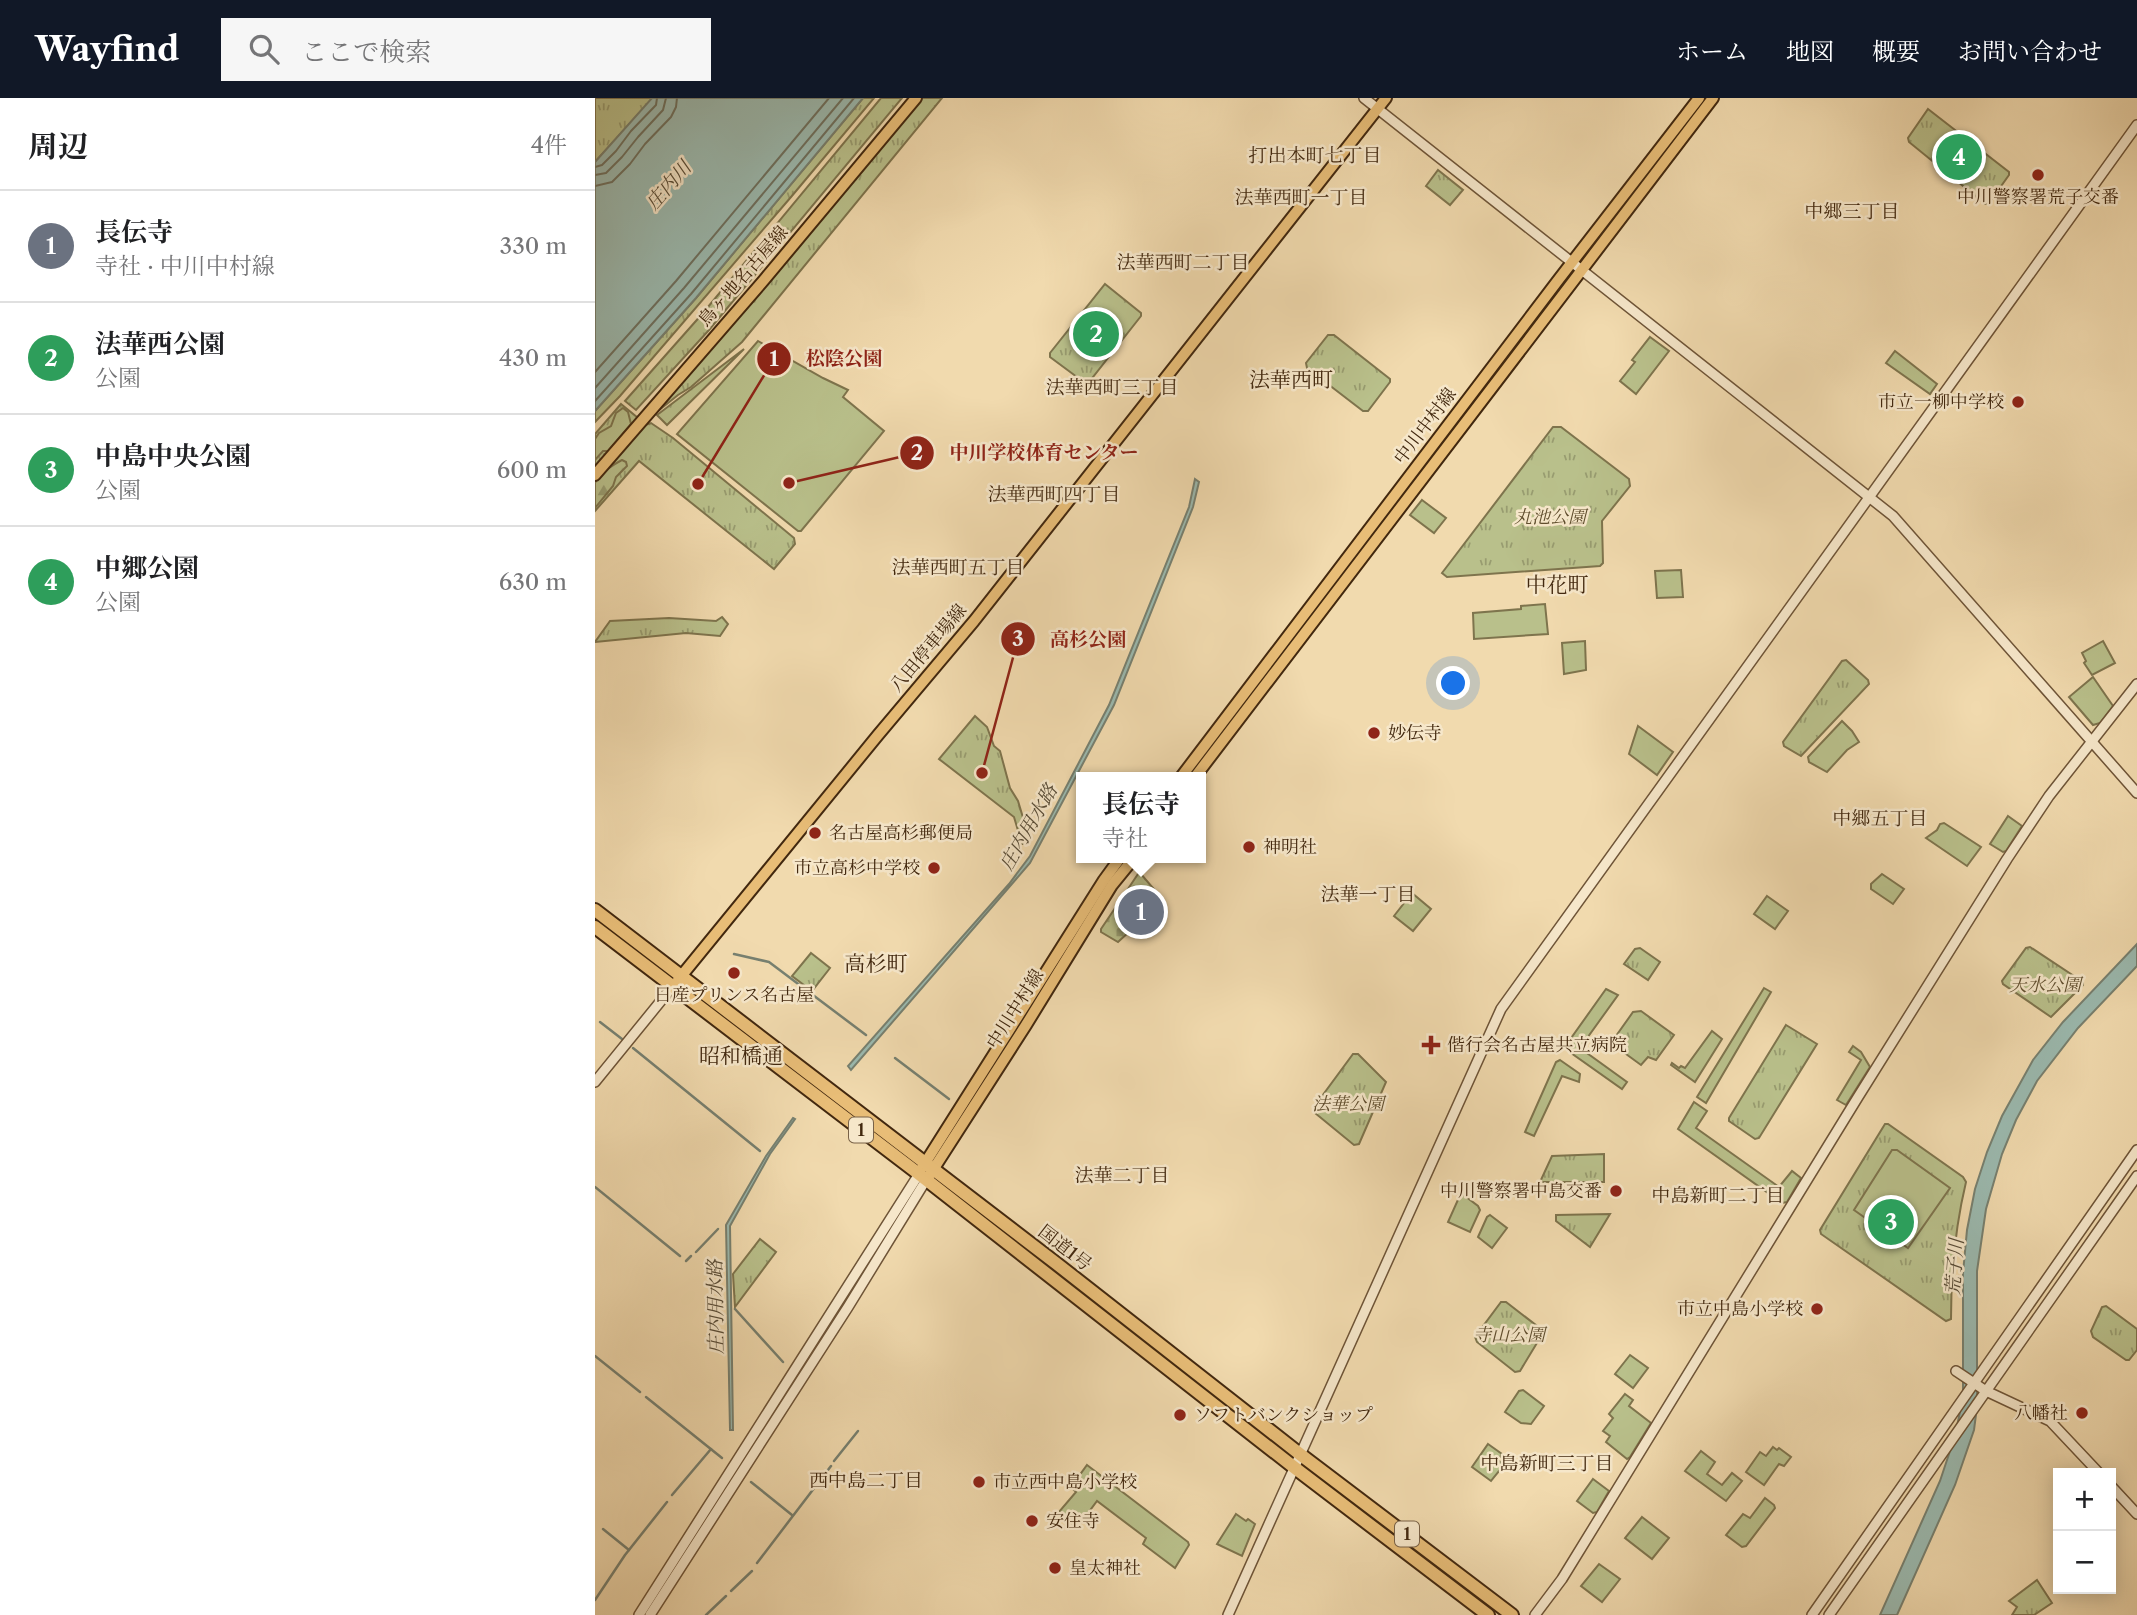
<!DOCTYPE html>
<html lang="ja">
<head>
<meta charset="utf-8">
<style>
  :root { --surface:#fff; --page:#f6f6f6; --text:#202124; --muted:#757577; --line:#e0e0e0; --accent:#111827 }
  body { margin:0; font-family:"Libre Caslon Text","Noto Serif JP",serif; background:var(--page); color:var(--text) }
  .controls { position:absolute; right:21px; bottom:21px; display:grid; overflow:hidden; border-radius:0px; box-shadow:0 4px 18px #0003 }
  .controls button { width:63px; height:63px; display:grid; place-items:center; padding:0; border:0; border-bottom:2px solid var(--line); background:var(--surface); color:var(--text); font:35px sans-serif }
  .you { position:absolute; left:859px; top:586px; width:24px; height:24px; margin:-18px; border:5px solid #fff; border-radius:50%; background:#1a73e8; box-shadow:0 0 0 10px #1a73e833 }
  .badge { display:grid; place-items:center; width:46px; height:46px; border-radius:50%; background:var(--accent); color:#fff; font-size:23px; font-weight:700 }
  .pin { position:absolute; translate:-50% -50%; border:4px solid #fff; box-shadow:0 2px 7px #0006 }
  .popup { position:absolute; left:481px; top:674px; width:130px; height:91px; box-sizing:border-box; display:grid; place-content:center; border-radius:0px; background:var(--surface); filter:drop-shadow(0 2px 5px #0005); font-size:23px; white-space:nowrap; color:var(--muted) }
  .popup b { font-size:26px; color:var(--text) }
  .popup::after { content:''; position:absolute; left:50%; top:100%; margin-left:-14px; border:14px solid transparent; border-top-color:var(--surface) }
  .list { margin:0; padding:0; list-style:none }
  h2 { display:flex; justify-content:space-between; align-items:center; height:91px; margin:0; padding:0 28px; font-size:30px }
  h2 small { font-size:23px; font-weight:400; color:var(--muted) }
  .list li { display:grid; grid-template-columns:46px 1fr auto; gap:21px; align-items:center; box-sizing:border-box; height:112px; padding:0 28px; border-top:2px solid var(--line) }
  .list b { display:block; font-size:26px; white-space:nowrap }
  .list p { margin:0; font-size:23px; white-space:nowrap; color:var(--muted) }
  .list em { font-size:23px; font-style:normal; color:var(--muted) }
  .icon { flex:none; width:38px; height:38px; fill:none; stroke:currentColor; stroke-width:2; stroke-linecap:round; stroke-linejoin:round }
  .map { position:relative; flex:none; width:1542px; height:1517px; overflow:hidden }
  header { display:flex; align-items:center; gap:42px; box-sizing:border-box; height:98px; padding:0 35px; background:var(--accent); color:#fff }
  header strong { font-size:33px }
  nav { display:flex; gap:38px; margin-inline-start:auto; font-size:24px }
  .search { width:490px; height:63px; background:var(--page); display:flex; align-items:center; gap:18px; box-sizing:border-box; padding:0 24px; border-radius:0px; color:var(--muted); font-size:26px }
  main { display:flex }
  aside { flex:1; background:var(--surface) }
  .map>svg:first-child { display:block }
  .grass { fill:url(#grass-tufts); stroke:#7e744d; stroke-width:2 }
  .forest { fill:url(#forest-firs); stroke:#7e744d; stroke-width:2 }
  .cemetery { fill:url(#cemetery-stones); stroke:#7e744d; stroke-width:2 }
  .garden { fill:#b9c08b; stroke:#7e744d; stroke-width:2 }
  .water { fill:#9bbab0; stroke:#778070; stroke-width:2 }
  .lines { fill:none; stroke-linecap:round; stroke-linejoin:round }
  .shore { stroke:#6e7160; stroke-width:2 }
  .stream { stroke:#778070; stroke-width:2.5 }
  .minor-casing { stroke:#6e5437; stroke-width:12 }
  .major-casing { stroke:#42280f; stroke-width:14 }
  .highway-casing { stroke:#42280f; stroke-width:16 }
  .minor { stroke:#f6e7ca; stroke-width:9 }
  .major { stroke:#e8bd77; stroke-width:10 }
  .highway { stroke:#e8bd77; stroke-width:12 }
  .poi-dot { fill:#8f2418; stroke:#f6e7ca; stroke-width:2.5 }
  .labels { text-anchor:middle; stroke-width:5; stroke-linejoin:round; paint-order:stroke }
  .shield { fill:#f6e7ca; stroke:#786147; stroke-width:2 }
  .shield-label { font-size:16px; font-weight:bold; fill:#42280f }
  .poi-label { font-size:18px; fill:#42280f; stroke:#f6e7ca; text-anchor:start }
  .street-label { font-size:18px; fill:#42280f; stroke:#f6e7ca }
  .park-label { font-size:18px; font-style:italic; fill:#604e2e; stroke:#f6e7ca }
  .neighbourhood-label { font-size:19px; fill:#42280f; stroke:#f6e7ca }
  .water-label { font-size:19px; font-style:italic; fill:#584c37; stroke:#f6e7ca }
  .quarter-label { font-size:21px; fill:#42280f; stroke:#f6e7ca }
  .leader { fill:none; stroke:#8f2418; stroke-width:2.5 }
  .callout-dot { fill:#8f2418; stroke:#f6e7ca; stroke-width:2.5 }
  .mark-label { font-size:21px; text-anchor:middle; font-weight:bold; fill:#fff }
  .callout-label { font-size:19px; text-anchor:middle; font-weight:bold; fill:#8f2418; stroke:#f6e7ca; stroke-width:5; stroke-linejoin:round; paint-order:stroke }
</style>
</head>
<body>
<header>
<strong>Wayfind</strong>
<div class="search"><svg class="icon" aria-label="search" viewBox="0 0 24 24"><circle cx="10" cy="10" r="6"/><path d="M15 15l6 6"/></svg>ここで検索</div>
<nav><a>ホーム</a><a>地図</a><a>概要</a><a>お問い合わせ</a></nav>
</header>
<main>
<aside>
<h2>周辺<small>4件</small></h2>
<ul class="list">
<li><span class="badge" style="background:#6b7280">1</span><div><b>長伝寺</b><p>寺社 · 中川中村線</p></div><em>330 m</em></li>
<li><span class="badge" style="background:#2e9e5b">2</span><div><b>法華西公園</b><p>公園</p></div><em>430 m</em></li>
<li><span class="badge" style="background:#2e9e5b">3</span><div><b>中島中央公園</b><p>公園</p></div><em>600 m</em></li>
<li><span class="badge" style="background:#2e9e5b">4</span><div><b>中郷公園</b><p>公園</p></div><em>630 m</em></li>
</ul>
</aside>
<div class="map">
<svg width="1542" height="1517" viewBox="0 0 1542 1517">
  <defs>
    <pattern id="grass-tufts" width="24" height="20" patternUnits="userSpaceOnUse" patternTransform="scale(1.75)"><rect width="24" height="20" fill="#b9c08b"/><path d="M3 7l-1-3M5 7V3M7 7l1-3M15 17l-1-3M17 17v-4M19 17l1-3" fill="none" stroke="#989c70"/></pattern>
    <pattern id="forest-firs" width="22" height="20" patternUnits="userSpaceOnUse" patternTransform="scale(1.75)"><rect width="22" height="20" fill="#b9c08b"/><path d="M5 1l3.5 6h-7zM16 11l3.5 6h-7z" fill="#989c70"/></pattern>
    <pattern id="cemetery-stones" width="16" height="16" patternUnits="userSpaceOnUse" patternTransform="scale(1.75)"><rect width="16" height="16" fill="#b9c08b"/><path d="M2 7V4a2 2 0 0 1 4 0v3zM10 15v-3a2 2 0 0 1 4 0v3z" fill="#989c70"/></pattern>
  </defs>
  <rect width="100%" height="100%" fill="#f1daae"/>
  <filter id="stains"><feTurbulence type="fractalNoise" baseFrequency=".00286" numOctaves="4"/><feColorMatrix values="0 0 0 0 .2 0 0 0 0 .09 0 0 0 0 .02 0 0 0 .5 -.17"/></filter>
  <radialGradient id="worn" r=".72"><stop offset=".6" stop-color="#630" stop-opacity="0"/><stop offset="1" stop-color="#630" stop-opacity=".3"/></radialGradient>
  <!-- grass -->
  <g class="grass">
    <path d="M0,0H58L0,64Z"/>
    <path d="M268,0H279L196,99L25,298L0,324V313L101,200Z"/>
    <path d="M286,0H307L114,232L41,312L30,303L108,215Z"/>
    <path d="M326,0H347L147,244L96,289L83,297L53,321L129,236Z"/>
    <path d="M1333,11L1414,74V77L1394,105L1390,106L1314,44L1313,40Z"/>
    <path d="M843,72L868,92L855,107L831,88Z"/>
    <path d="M510,186L546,215V218L494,284L490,285L455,259V255Z"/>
    <path d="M733,237H739L795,281V284L773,313H768L712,270L711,265Z"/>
    <path d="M149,251L72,327L62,317Z"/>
    <path d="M26,306L43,320L42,330L56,325L78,340L199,440L200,446L179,471L44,363L0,413V336Z"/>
    <path d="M958,329H966L1034,381L1035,388L1007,423L1008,465L1005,468L852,479L847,475Z"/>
    <path d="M127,519L133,526L125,538L91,535L0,544L15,523L74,520L121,523Z"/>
    <path d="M1251,562L1273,582L1274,586L1206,658L1189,648L1188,644L1247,563Z"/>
    <path d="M380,618L392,629L399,648L405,653L415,690L423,703L435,743L434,746H427L419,719L344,661Z"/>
    <path d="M1435,849L1488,884V887L1456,919L1408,886L1407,883L1431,850Z"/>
    <path d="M1045,850L1065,864L1053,882L1029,866L1040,851Z"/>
    <path d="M216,855L235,870L217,893L197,878Z"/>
    <path d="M1046,913L1079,937L1061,962L1053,959L1046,967L1016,945L1038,914Z"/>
    <path d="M1191,927L1222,946L1164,1040L1160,1041L1134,1023V1020Z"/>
    <path d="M758,956H763L791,984L764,1046L759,1047L720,1015L719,1009Z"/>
    <path d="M1290,1026H1293L1368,1079L1371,1084C1360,1130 1356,1174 1356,1221L1351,1223L1226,1136L1225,1132Z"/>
    <path d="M1009,1056V1084H945L957,1058Z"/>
    <path d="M1015,1116L995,1149L961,1123V1117Z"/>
    <path d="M165,1141L181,1154L140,1209L138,1176Z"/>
    <path d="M906,1204H911L946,1231L948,1235L925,1273L920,1274L882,1244L880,1239Z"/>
    <path d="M1511,1208L1542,1231V1252L1534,1262H1531L1498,1239L1496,1233L1507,1209Z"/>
    <path d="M1442,1482L1457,1505L1439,1517H1417L1422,1509L1414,1503Z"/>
  </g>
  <!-- forest -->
  <g class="forest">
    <path d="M28,310L33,314L36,326L13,353H8L0,362V341L4,335L16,328L21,315Z"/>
    <path d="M27,362L31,364L32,368L21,379L18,388L0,410C0,403 0,392 0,385C3,376 19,366 27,362Z"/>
  </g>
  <!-- cemetery -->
  <path class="cemetery" d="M543,776H546L563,796L555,803L546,797L528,821L536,832L523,844L506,834V831Z"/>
  <!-- garden -->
  <g class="garden">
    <path d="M1055,239L1074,253L1041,296L1025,283L1040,264L1037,262Z"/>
    <path d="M163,243L228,280L253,292L248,299L289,333L206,433H203L82,336Z"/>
    <path d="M1300,253L1342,286L1335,296L1291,265Z"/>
    <path d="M827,402L851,420L839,435L815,417Z"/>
    <path d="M1086,472L1088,499L1062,500L1060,473Z"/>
    <path d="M950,506L953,536L879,541L878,515L926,511V508Z"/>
    <path d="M990,543L991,572L969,576L967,545Z"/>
    <path d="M1508,543L1520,565L1497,577L1489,565L1491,563L1487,555Z"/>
    <path d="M1498,579L1518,608L1505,625L1498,627L1474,599Z"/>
    <path d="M1247,623L1257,633L1264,644L1252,652L1232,674L1214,664L1213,659Z"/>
    <path d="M1043,628L1078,654L1062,677L1034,656Z"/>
    <path d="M1413,718L1427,728L1411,753L1408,754L1395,746Z"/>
    <path d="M1349,725L1386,749L1372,768L1331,740L1342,732L1345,726Z"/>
    <path d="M1287,776L1309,791L1298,806L1276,791V786Z"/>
    <path d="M817,795L836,811L818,833L799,818Z"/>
    <path d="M1172,798L1193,813L1180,831L1159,816Z"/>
    <path d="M1169,890L1176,894L1111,1005L1102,999Z"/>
    <path d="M1011,891L1023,897L985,950L1032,984L1027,991L969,950Z"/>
    <path d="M1117,933L1127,941L1100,984L1076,967L1077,965L1084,970L1086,968L1090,970Z"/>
    <path d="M1258,948L1266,954L1275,969L1251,1007L1242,1002L1266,962L1254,954Z"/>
    <path d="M965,962L985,976L984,984L967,978L939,1038L930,1034L961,964Z"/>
    <path d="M1099,1004L1112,1013L1101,1030L1184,1089L1197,1073L1206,1080L1192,1104L1187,1105L1083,1031Z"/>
    <path d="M1297,1052H1302L1355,1090L1313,1150L1259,1112Z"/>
    <path d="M866,1095L883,1108L885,1112L875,1134L853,1124Z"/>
    <path d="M895,1117L912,1130L897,1150L883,1139L892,1119Z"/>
    <path d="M1035,1257L1053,1270L1038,1290L1020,1276Z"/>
    <path d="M928,1292L949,1308L936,1326L926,1325L910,1314L924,1293Z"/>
    <path d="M1030,1296L1038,1302L1034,1308L1056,1325L1035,1359L1032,1361L1011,1344L1015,1338L1008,1333L1018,1320L1014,1316Z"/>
    <path d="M893,1346L907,1356L903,1362L909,1367L896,1383L877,1369Z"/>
    <path d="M1178,1349L1182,1352L1184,1350L1196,1359L1189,1368L1184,1366L1169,1387L1151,1374L1165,1354L1171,1358Z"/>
    <path d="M1106,1353L1120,1364L1112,1376L1127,1387L1137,1375L1147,1383L1131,1403L1090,1373Z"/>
    <path d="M492,1367L593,1444L594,1447L580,1470L548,1446L551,1440L502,1403L482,1430L463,1415L481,1394L476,1389Z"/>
    <path d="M998,1381L1014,1393L1002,1414L998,1415L982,1403Z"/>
    <path d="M1170,1400L1179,1407L1180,1410L1151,1448L1147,1449L1131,1437L1148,1416L1155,1420Z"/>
    <path d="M641,1416L651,1423L653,1421L660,1426L647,1458L622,1446Z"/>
    <path d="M1047,1419L1074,1440L1057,1461L1030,1440Z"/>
    <path d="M1004,1466L1025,1481L1007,1504L986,1488Z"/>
  </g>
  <!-- water -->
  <g class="water">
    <path d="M57,0H268L101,200L0,313V64Z"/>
    <path d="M600,381L604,384L598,409L519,607L435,765L256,972L253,968L414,786L435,758L514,607L594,409Z"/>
    <path d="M1542,846V868L1483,930L1442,983L1421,1022L1407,1056L1391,1111L1382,1173V1309L1379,1332L1360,1387L1302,1517H1285L1345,1383L1360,1338L1368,1299V1175L1372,1132L1380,1091L1392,1054L1407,1018L1438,962L1468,924Z"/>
    <path d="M198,1020L200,1021L175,1056L135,1128L138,1332H135L131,1127L171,1058Z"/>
  </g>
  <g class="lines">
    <!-- shore -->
    <g class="shore">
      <path d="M0,69L7,67L21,53L36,33L61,7L62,0"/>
      <path d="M0,77L11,75L27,59L43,39L68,12L71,0"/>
      <path d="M0,88L17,84L35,66L50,46L76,19L81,9L82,0"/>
      <path d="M0,274L81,183L234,0"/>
      <path d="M0,290L89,190L248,0"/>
      <path d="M0,303L96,196L259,0"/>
    </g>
    <!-- stream -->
    <g class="stream">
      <path d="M139,856L174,864L271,937"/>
      <path d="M5,924L27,941"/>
      <path d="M38,950L165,1053"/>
      <path d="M300,960L354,1001"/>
      <path d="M0,1089L85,1158"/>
      <path d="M101,1154L123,1131"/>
      <path d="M91,1163L96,1158"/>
      <path d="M140,1211L188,1264"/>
      <path d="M0,1258L45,1294"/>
      <path d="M51,1299L127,1360"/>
      <path d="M239,1363L263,1333"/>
      <path d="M156,1384L197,1417"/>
      <path d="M77,1397L116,1351"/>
      <path d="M124,1400L135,1381"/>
      <path d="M8,1431L34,1452"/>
      <path d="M162,1465L236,1368"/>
      <path d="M136,1493L157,1473"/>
      <path d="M0,1502L30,1457L72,1404"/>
      <path d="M50,1517L89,1455"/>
      <path d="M111,1517L131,1498"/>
    </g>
    <defs>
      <g id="minor">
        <path d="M769,0L1298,418L1542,695"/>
        <path d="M0,984L78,888"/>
        <path d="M1361,1273L1391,1293L1455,1323L1504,1375"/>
        <path d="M1516,1388L1542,1416"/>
        <path d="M44,1517L324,1076"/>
        <path d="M55,1517L253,1209L331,1082"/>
        <path d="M633,1517L906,911L1542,27"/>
        <path d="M940,1517L967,1481L1263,999L1412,761L1454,698L1542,586"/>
        <path d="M1217,1517L1542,1052"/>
        <path d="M1234,1517L1542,1078"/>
      </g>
      <g id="major">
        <path d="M0,377L169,182L321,0"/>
        <path d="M586,679L964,181L1104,0"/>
        <path d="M600,679L1118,0"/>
        <path d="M83,882L283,637L379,523L791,0"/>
        <path d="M327,1070L509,782L525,760"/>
        <path d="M334,1078L431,927L517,787L539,760"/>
      </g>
      <g id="highway">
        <path d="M0,812L462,1166L706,1357L917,1517"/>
        <path d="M0,829L324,1076L700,1370L893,1517"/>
      </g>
    </defs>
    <!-- minor casing -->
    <use href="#minor" class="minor-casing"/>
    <!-- major casing -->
    <use href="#major" class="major-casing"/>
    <!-- highway casing -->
    <use href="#highway" class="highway-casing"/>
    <!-- minor -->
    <use href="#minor" class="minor"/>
    <!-- major -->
    <use href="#major" class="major"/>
    <!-- highway -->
    <use href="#highway" class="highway"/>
  </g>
  <!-- markers -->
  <g class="poi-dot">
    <circle cx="1443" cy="77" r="7"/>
    <circle cx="1423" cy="304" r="7"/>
    <circle cx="779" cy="635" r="7"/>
    <circle cx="220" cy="735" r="7"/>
    <circle cx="654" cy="749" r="7"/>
    <circle cx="339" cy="770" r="7"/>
    <circle cx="139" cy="875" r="7"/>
    <path d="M832.5 936.5h7v7h7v7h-7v7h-7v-7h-7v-7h7z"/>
    <circle cx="1021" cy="1093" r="7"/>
    <circle cx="1222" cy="1211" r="7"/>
    <circle cx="1487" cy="1315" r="7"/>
    <circle cx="585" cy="1317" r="7"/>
    <circle cx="384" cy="1384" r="7"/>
    <circle cx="437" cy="1423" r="7"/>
    <circle cx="460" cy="1470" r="7"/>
  </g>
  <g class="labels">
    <!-- shield labels -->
    <g class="shield">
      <rect x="254" y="1019.5" width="24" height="25" rx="5"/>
      <rect x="800" y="1423.5" width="24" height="25" rx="5"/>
    </g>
    <g class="shield-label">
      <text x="266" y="1038">1</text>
      <text x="812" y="1442">1</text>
    </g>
    <!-- poi labels -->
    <g class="poi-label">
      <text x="1443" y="105" text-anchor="middle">中川警察署荒子交番</text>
      <text x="1409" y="310" text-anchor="end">市立一柳中学校</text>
      <text x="793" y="641">妙伝寺</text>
      <text x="234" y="741">名古屋高杉郵便局</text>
      <text x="668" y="755">神明社</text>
      <text x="325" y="776" text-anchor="end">市立高杉中学校</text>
      <text x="139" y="903" text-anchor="middle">日産プリンス名古屋</text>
      <text x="852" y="953">偕行会名古屋共立病院</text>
      <text x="1007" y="1099" text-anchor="end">中川警察署中島交番</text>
      <text x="1208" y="1217" text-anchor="end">市立中島小学校</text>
      <text x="1473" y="1321" text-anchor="end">八幡社</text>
      <text x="599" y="1323">ソフトバンクショップ</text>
      <text x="398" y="1390">市立西中島小学校</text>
      <text x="451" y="1429">安住寺</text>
      <text x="474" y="1476">皇太神社</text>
    </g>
    <!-- street labels -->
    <g class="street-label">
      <text transform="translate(148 178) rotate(-49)" y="6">鳥ヶ地名古屋線</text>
      <text transform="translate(830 328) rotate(-53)" y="6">中川中村線</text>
      <text transform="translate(333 550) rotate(-50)" y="6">八田停車場線</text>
      <text transform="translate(420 911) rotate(-58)" y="6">中川中村線</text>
      <text transform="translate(470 1150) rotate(38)" y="6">国道1号</text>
    </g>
    <!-- park labels -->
    <g class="park-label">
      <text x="955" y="425">丸池公園</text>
      <text x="1450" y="893">天水公園</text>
      <text x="753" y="1012">法華公園</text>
      <text x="914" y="1243">寺山公園</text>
    </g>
    <!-- neighbourhood labels -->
    <g class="neighbourhood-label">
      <text x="720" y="64">打出本町七丁目</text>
      <text x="706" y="106">法華西町一丁目</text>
      <text x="1257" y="120">中郷三丁目</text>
      <text x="588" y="171">法華西町二丁目</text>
      <text x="517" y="296">法華西町三丁目</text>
      <text x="459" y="403">法華西町四丁目</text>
      <text x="363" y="476">法華西町五丁目</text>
      <text x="1285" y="727">中郷五丁目</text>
      <text x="773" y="803">法華一丁目</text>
      <text x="527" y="1084">法華二丁目</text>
      <text x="1123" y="1104">中島新町二丁目</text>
      <text x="952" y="1372">中島新町三丁目</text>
      <text x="271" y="1389">西中島二丁目</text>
    </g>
    <!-- water labels -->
    <g class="water-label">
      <text transform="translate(73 87) rotate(-49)" y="7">庄内川</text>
      <text transform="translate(433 729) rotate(-60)" y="7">庄内用水路</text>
      <text transform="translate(1359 1169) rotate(-86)" y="7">荒子川</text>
      <text transform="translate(120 1209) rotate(-91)" y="7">庄内用水路</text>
    </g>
    <!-- quarter labels -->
    <g class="quarter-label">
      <text x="696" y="289">法華西町</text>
      <text x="962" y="494">中花町</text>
      <text x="281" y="873">高杉町</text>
      <text x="146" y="965">昭和橋通</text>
    </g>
  </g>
  <!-- callouts -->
  <path class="leader" d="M103 386L179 261M194 385L322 355M387 675L423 541"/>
  <g class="callout-dot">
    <circle cx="103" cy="386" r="7"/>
    <circle cx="194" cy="385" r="7"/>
    <circle cx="387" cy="675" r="7"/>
    <circle cx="179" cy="261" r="18"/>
    <circle cx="322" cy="355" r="18"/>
    <circle cx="423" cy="541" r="18"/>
  </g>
  <g class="mark-label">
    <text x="179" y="268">1</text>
    <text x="322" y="362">2</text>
    <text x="423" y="548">3</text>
  </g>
  <g class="callout-label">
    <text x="249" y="267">松陰公園</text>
    <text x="449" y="361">中川学校体育センター</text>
    <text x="493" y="548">高杉公園</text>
  </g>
  <rect width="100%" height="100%" filter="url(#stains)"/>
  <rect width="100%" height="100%" fill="url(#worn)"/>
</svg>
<div class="controls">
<button>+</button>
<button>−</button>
</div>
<div class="you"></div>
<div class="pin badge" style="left:546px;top:814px;background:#6b7280">1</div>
<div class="popup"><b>長伝寺</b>寺社</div>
<div class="pin badge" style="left:501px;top:236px;background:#2e9e5b">2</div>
<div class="pin badge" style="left:1296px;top:1124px;background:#2e9e5b">3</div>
<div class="pin badge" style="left:1364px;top:59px;background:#2e9e5b">4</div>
</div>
</main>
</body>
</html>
